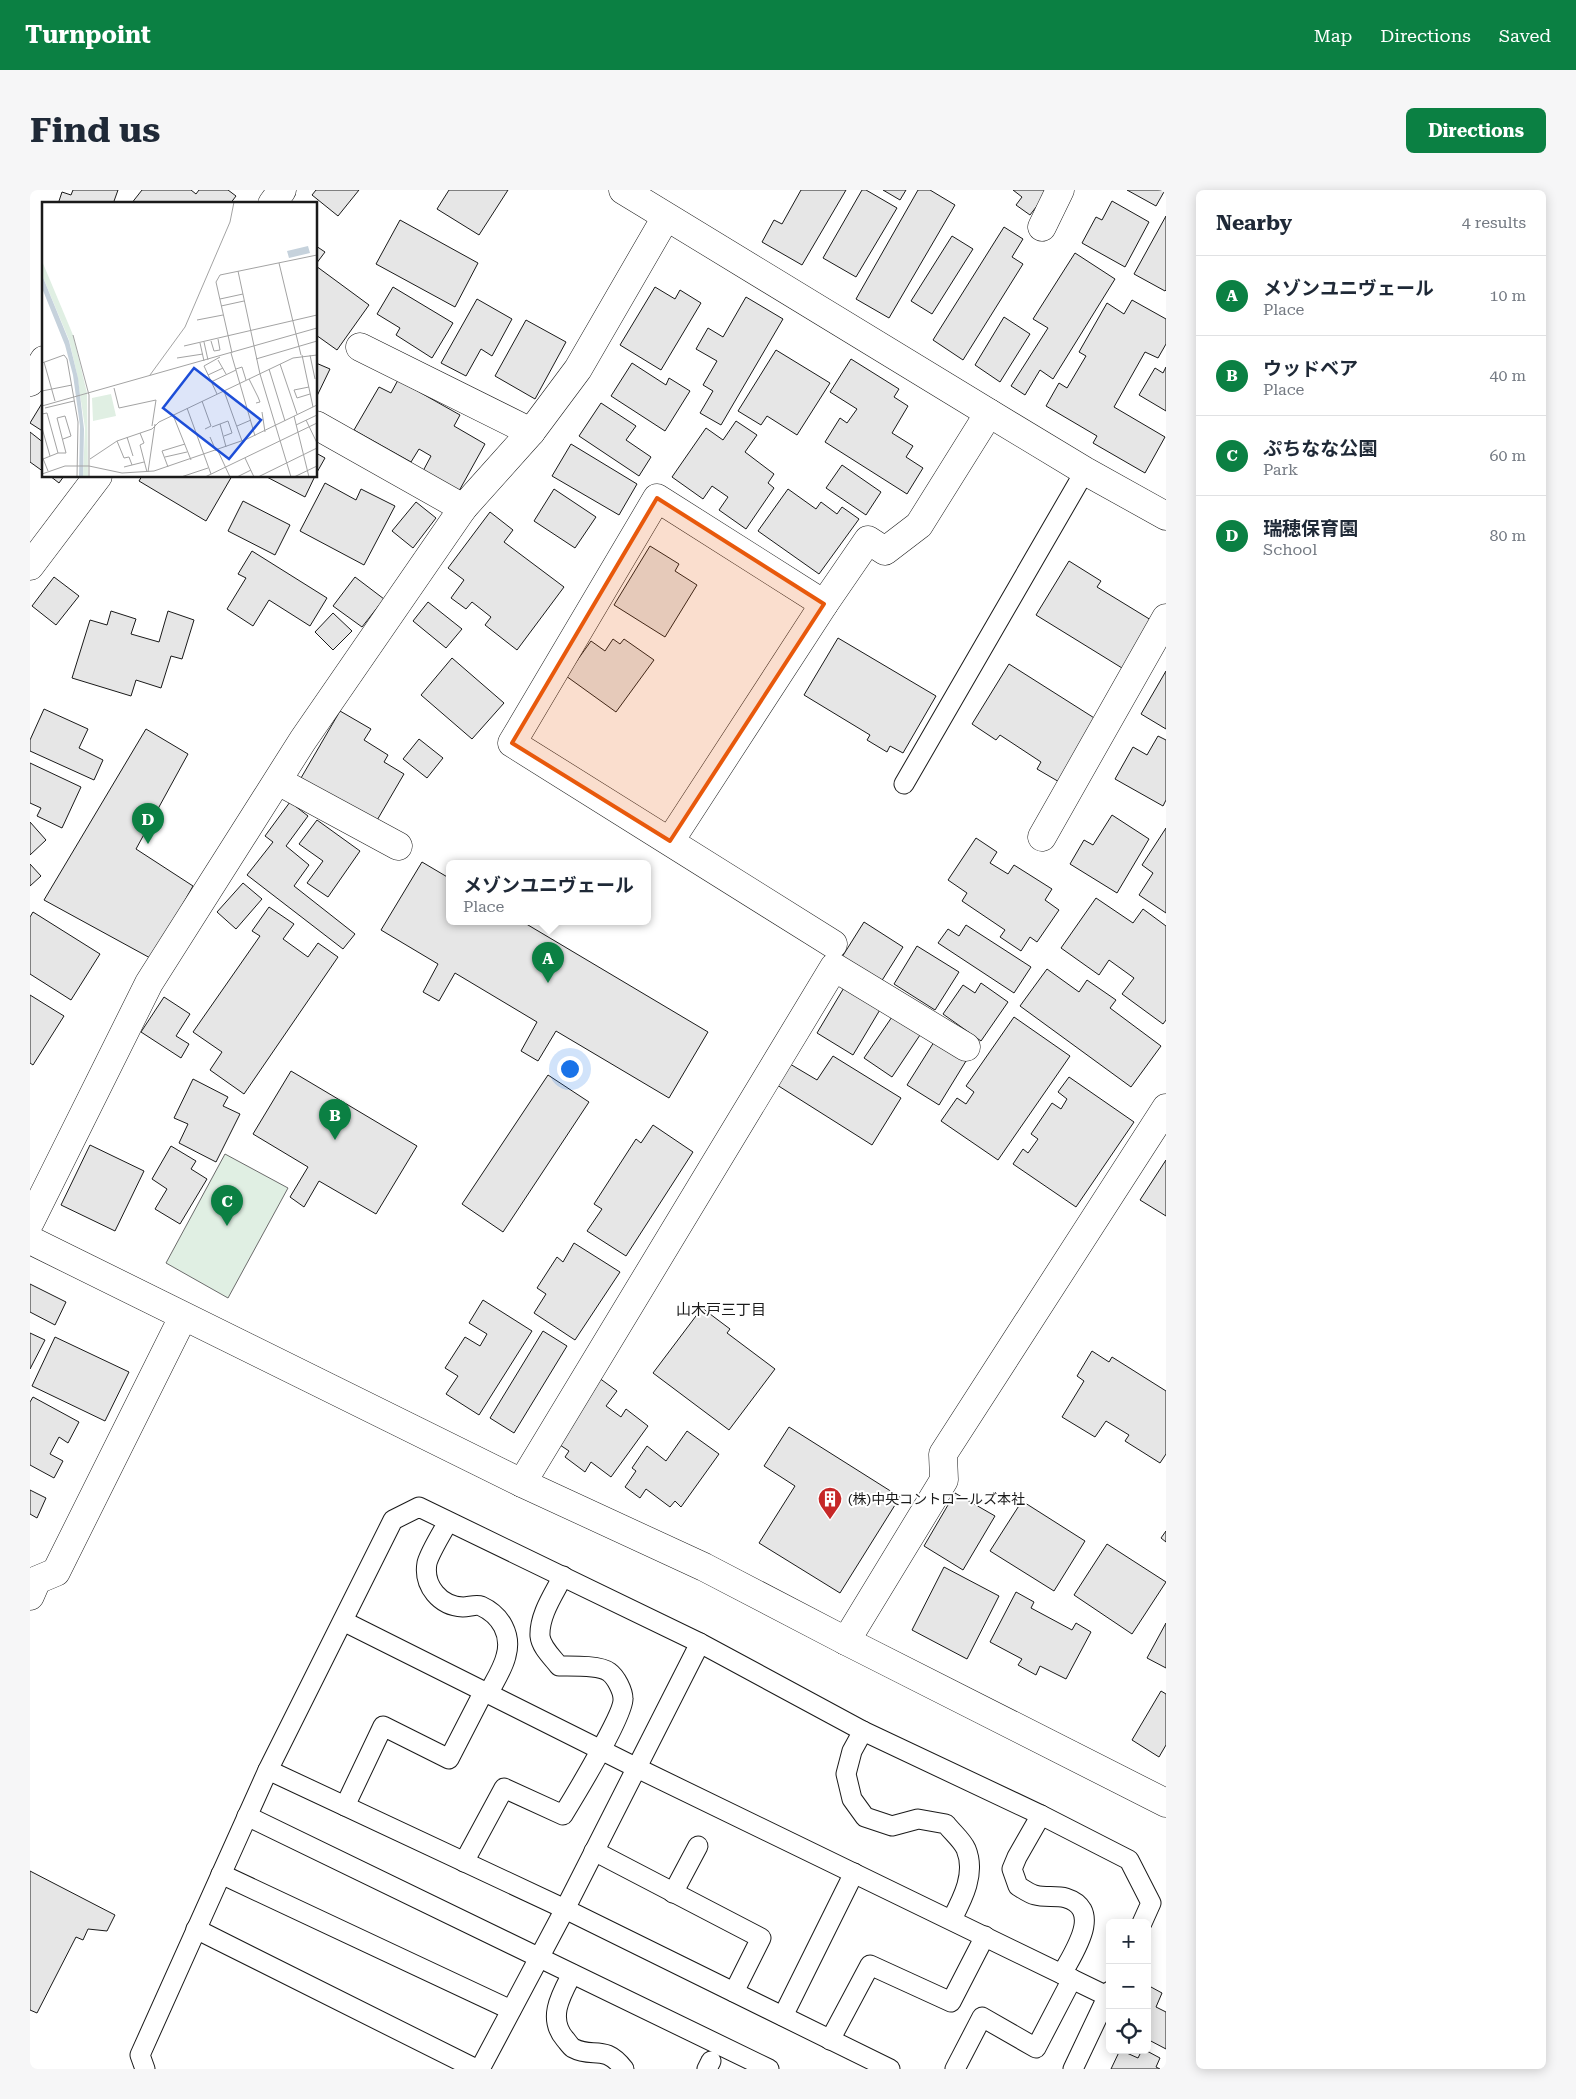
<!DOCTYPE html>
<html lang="en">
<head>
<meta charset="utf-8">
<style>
  :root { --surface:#fff; --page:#f6f6f7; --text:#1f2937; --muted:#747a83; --line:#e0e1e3; --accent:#0b8043 }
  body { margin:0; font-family:"Roboto Serif","Noto Sans JP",serif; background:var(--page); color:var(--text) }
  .controls { position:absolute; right:15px; bottom:15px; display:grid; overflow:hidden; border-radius:8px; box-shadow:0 2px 12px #0003 }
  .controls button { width:45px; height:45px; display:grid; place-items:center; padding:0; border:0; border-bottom:1px solid var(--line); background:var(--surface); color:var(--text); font:25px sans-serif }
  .you { position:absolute; left:539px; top:878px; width:18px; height:18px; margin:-12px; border:4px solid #fff; border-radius:50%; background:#1a73e8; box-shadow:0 0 0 8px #1a73e833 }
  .badge { display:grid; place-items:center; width:32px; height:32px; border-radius:50%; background:var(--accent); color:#fff; font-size:16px; font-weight:700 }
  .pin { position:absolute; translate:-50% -41px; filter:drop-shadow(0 1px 2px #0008) }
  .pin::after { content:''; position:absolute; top:26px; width:18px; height:15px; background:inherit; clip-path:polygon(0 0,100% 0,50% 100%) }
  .popup { position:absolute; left:416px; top:670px; width:205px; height:65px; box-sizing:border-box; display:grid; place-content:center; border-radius:8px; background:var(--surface); filter:drop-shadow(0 1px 4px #0005); font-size:16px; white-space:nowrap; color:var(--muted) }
  .popup b { font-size:19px; color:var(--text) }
  .popup::after { content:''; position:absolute; left:50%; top:100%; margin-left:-10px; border:10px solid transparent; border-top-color:var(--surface) }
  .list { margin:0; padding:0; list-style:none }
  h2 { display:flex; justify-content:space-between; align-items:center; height:65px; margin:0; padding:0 20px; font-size:21px }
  h2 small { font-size:16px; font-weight:400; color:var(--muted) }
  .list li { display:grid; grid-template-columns:32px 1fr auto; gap:15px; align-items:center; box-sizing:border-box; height:80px; padding:0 20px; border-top:1px solid var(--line) }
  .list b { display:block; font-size:19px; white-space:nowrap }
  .list p { margin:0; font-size:16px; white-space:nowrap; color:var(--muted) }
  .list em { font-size:16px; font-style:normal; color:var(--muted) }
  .icon { flex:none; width:28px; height:28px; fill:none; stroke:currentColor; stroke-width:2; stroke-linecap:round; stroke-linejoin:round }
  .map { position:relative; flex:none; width:1136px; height:1879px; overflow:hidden; border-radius:8px }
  header { display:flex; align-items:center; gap:30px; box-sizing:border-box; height:70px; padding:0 25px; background:var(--accent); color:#fff }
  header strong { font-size:24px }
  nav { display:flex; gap:28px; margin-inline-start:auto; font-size:18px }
  .intro { display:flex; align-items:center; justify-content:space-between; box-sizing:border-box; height:120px; padding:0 30px }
  h1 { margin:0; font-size:35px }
  .button { padding:12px 22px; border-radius:8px; background:var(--accent); color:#fff; font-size:18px; font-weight:700 }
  main { display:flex; gap:30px; padding:0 30px }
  aside { flex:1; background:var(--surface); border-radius:8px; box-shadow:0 2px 12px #0003 }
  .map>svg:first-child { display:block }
  .green { fill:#e0efe3; stroke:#6a6a6a }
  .building { fill:#e6e6e6; stroke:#1a1a1a }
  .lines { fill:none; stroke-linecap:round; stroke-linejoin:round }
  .service-casing { stroke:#1a1a1a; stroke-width:21 }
  .minor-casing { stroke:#1a1a1a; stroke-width:29 }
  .service { stroke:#fff; stroke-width:19 }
  .minor { stroke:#fff; stroke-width:28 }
  .marked { fill:#e8590c; fill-opacity:0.2; stroke:#e8590c; stroke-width:4; stroke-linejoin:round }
  .labels { text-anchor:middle; stroke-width:4; stroke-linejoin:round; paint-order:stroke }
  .poi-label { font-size:14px; fill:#1a1a1a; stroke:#fff; text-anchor:start }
  .neighbourhood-label { font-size:15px; fill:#1a1a1a; stroke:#fff }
  .inset-road { fill:none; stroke:#a3a3a3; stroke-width:1 }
  .view { fill:#1d4ed8; fill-opacity:0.15; stroke:#1d4ed8; stroke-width:2.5 }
  .inset-edge { fill:none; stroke:#1a1a1a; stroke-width:2.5 }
</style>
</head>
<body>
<header>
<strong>Turnpoint</strong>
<nav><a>Map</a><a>Directions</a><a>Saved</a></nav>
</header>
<div class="intro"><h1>Find us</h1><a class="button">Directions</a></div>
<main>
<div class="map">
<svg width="1136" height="1879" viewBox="0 0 1136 1879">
  <rect width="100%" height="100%" fill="#fff"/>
  <!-- green -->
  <path class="green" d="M195,964L258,998L198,1108L136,1073Z"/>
  <!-- building -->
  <g class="building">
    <path d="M43,0H88L83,14H28L32,2L41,5Z"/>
    <path d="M112,0H161L166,4L169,0H198L206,6L200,14H101Z"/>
    <path d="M286,0H329L308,26L282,5Z"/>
    <path d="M419,0H478L449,45L407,19Z"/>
    <path d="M771,0H816L772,75L732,52L744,30L752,34Z"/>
    <path d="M832,0H836L867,18L826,87L793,68Z"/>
    <path d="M853,0H876L870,10Z"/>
    <path d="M888,0H900L925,15L859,128L826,109Z"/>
    <path d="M983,0H1019L1000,25L986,15L992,7Z"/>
    <path d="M1097,0H1135L1126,16Z"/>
    <path d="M1082,11L1119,32L1095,77L1052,53L1066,27L1072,30Z"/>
    <path d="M1136,26V100L1135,101L1104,84Z"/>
    <path d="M370,30L448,73L425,117L346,74Z"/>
    <path d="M974,37L993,49L982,67L993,74L933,170L903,150Z"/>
    <path d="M922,46L943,59L902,124L881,111Z"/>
    <path d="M286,56L295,62L286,74Z"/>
    <path d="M1045,63L1085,89L1023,189L1010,180L995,205L981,196L1018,138L1003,129Z"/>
    <path d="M286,76L339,115L307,160L286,145Z"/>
    <path d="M363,97L423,133L402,168L366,145L370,138L347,124Z"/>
    <path d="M625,97L645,109L650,100L671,113L631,180L590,155Z"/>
    <path d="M716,107L753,129L691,235L670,223L683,201L673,195L687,171L666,159L678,138L693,147Z"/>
    <path d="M447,109L482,129L462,166L451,159L436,186L411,173Z"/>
    <path d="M1102,110L1136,129V154L1128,168L1115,162L1084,217L1135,247L1115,283L1063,253L1067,246L1016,216L1029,193L1037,198L1056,166L1049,162L1077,113L1094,124Z"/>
    <path d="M974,127L1000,144L970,192L945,175Z"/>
    <path d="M496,130L536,152L505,209L465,186Z"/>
    <path d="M746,160L800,193L767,245L737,226L731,235L708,221Z"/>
    <path d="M821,169L869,199L864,207L878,216L862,243L883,256L876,267L893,278L877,304L795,252L810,228L817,233L827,219L800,202Z"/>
    <path d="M286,173L300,179L286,208Z"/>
    <path d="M602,173L636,195L639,188L660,201L635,241L581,206Z"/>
    <path d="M1136,177V221L1109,205L1125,178L1133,183Z"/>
    <path d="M368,190L430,225L424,236L455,254L429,301L393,281L401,266L389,259L381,272L324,240L349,197L361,203Z"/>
    <path d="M14,210V242L0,233Z"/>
    <path d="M571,213L606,236L596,250L621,267L609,286L549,246Z"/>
    <path d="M706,231L727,245L715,262L744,284L738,293L744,298L716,339L689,320L698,307L682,296L673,309L642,287L676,238L693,250Z"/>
    <path d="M0,242L14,253V282L0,272Z"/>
    <path d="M541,254L607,294L589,325L522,286Z"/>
    <path d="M286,263L295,268L286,284Z"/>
    <path d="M812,275L851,302L836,325L796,298Z"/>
    <path d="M20,286H34L29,293Z"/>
    <path d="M112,286H202L176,331L109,291Z"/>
    <path d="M235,286H285L275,307Z"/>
    <path d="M295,293L326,310L331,299L365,316L334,375L270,341Z"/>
    <path d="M524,299L566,327L545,358L504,331Z"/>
    <path d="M758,299L786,319L791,312L807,324L812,317L829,329L789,384L728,341Z"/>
    <path d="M213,311L260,335L245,365L198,341Z"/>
    <path d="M386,312L406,328L383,358L362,341Z"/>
    <path d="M460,322L483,340L474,352L534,397L487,460L455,435L461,427L442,412L436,419L421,408L434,390L418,378Z"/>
    <path d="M620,356L649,374L645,381L667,395L635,447L584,415Z"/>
    <path d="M222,361L297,408L280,436L239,410L223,436L197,419L216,388L208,384Z"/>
    <path d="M1039,371L1071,391L1067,397L1121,430L1092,478L1006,425Z"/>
    <path d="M24,387L49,406L26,435L2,416Z"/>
    <path d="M325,387L354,409L332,437L303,416Z"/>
    <path d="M398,412L432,439L416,458L383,431Z"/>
    <path d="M81,421L106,429L101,444L129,452L138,421L164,430L152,469L141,466L131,498L106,490L101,506L42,488L60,430L77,435Z"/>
    <path d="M303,423L322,441L303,460L285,442Z"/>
    <path d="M808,448L906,506L873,563L860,556L857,562L837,550L840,545L774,505Z"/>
    <path d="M583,449L590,454L594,449L624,470L586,522L536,486L561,451L575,461Z"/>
    <path d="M422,468L474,513L442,549L391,505Z"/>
    <path d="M979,474L1069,531L1031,593L1007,579L1011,572L970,545L966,550L942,534Z"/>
    <path d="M1136,481V539L1111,524Z"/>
    <path d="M14,519L58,539L49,558L73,570L64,590L0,561V550Z"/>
    <path d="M310,521L341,539L334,550L358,565L354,572L374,584L346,632L271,588Z"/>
    <path d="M116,539L158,564L106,659L163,696L122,769L14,710Z"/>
    <path d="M1128,546L1136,550V610L1133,616L1085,589L1103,557L1117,565Z"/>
    <path d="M389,549L413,568L397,588L373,569Z"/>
    <path d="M0,573L51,597L32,638L7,626L11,618L0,613Z"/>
    <path d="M260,612L278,626L256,656L279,675L264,696L325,744L313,759L217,685L243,652L235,646Z"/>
    <path d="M1082,625L1119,649L1087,703L1040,674L1054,650L1063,655Z"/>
    <path d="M287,630L330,661L298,707L277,693L293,671L269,654Z"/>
    <path d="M0,632L16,650L0,665Z"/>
    <path d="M1136,638V723L1109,705L1123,683L1112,675Z"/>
    <path d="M946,648L967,662L960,673L978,684L984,675L1022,699L1015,710L1029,720L1007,752L1000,747L991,761L970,747L975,740L932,711L937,703L918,690Z"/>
    <path d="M392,672L419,688V732H493L678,842L639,908L526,841L508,871L491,861L507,832L425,783L409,811L393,802L408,774L351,740Z"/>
    <path d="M0,674L11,686L0,696Z"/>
    <path d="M213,693L232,709L206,739L187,722Z"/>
    <path d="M1066,708L1103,733L1113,719L1136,736V830L1133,834L1092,804L1104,788L1079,770L1069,785L1031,758Z"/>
    <path d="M239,717L264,734L253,749L278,767L288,753L308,767L214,904L180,880L192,862L163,842L230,746L222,741Z"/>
    <path d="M3,722L70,764L41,810L0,784V727Z"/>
    <path d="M834,732L873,757L851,792L812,767Z"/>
    <path d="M936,735L1001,777L984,803L908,753L918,739L929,746Z"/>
    <path d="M887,756L929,782L905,820L864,794Z"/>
    <path d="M1017,779L1049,802L1057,790L1086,810L1080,818L1131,856L1101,897L990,816Z"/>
    <path d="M951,793L978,812L951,851L913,824L933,795L945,803Z"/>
    <path d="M815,796L851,818L823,865L787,843Z"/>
    <path d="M0,805L34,826L3,875L0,873Z"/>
    <path d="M134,807L160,824L146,846L159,854L151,868L111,842Z"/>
    <path d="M864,824L892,842L862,887L834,868Z"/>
    <path d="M984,827L1040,866L968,970L911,931L927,908L936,914L944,902L936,896Z"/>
    <path d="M904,852L936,871L909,915L877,895Z"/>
    <path d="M803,866L871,908L842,955L747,895L760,874L787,890Z"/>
    <path d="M261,881L387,956L346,1024L289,991L274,1017L260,1007L278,977L223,944Z"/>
    <path d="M518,885L559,912L473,1042L432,1014Z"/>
    <path d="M1039,887L1104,932L1046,1017L983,974L993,959L998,963L1008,949L1001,944L1022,913L1031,919L1037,909L1028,902Z"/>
    <path d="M163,889L198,907L193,916L210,924L186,972L149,953L158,934L144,928Z"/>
    <path d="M623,935L663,962L596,1066L557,1041L572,1019L564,1014L606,949L611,953Z"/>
    <path d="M60,955L114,981L85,1041L31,1015Z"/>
    <path d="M141,956L166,971L161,979L177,989L150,1034L125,1019L137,999L122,989Z"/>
    <path d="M1136,970V1026L1110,1010Z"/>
    <path d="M544,1053L590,1082L545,1150L504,1123L516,1104L507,1098L527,1067L533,1072Z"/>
    <path d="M0,1094L36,1112L25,1135L0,1122Z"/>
    <path d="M453,1110L502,1141L449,1225L416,1204L428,1186L415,1178L435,1147L450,1156L457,1144L439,1133Z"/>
    <path d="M672,1118L700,1139L697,1143L745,1179L699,1240L623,1183Z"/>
    <path d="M513,1141L537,1156L484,1243L460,1228Z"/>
    <path d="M0,1143L15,1150L0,1179Z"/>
    <path d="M25,1147L99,1182L75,1231L2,1196Z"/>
    <path d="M1062,1161L1079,1172L1082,1167L1136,1201V1264L1130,1273L1095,1251L1099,1245L1076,1231L1065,1247L1032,1227L1054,1191L1047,1186Z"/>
    <path d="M565,1185L587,1201L576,1216L591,1227L596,1219L618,1236L581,1287L561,1272L555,1282L535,1267L539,1261L524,1251Z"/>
    <path d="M3,1207L49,1232L38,1253L29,1247L20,1264L33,1271L24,1288L0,1275V1212Z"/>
    <path d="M759,1237L870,1307L810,1403L729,1353L765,1296L734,1276Z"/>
    <path d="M657,1241L689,1264L651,1317L645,1311L640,1317L616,1299L610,1308L595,1297L606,1281L602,1278L617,1256L636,1271Z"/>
    <path d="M0,1300L16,1308L7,1328L0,1324Z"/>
    <path d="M925,1303L965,1326L933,1380L894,1356Z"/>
    <path d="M992,1311L1055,1351L1024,1401L960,1361Z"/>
    <path d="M1136,1341V1352L1131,1348Z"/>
    <path d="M1077,1354L1136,1392L1102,1444L1044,1405Z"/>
    <path d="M914,1377L969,1406L937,1469L882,1440Z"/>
    <path d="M986,1402L1004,1412L1001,1418L1042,1440L1046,1433L1061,1442L1036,1489L1010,1476L1006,1485L988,1475L992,1469L960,1452Z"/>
    <path d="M1136,1433V1478L1117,1468Z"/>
    <path d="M1131,1501L1136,1504V1555L1129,1567L1102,1550Z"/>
    <path d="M0,1681L85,1725L77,1741L58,1739L53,1750L46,1747L7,1823L0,1820Z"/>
    <path d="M1121,1797L1132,1803L1126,1817L1136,1822V1859L1117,1849V1804Z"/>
    <path d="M1090,1860L1108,1868L1112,1860H1115L1130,1868L1126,1877L1130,1879H1081Z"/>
  </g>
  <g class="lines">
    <defs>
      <g id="service">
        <path d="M874,594L1055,281"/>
        <path d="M418,1332C412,1343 400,1362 397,1373C393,1396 410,1416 433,1417C439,1417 446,1414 451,1416C471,1425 482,1445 476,1466C473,1479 464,1492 458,1504"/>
        <path d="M313,1431L607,1578L1077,1806"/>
        <path d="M833,1541L822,1561L816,1584L822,1609L835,1627L862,1636L888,1629L916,1634C922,1642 932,1650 936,1659C946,1683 933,1708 922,1729"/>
        <path d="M238,1580L535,1719L860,1879"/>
        <path d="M315,1616L353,1536L419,1569L454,1501"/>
        <path d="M1011,1625L987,1667L982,1679L988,1696C993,1699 1000,1704 1005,1705C1015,1708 1026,1705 1036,1708C1074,1720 1043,1763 1032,1784"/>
        <path d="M217,1626L739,1879"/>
        <path d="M564,1661L731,1748L704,1802"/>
        <path d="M434,1672L474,1598L533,1625C544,1607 594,1524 593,1509C593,1501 586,1487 579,1482C570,1475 541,1476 529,1476C522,1467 511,1457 510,1446C509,1425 524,1404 533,1386"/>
        <path d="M191,1684L481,1820"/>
        <path d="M643,1703L668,1656"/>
        <path d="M166,1739L446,1879"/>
        <path d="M542,1784C531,1805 517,1828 535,1849C537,1851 540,1856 543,1858C563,1869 574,1853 594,1879"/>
        <path d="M753,1826L824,1683"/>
        <path d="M800,1850L840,1775L921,1812L955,1746"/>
        <path d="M115,1879L110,1865L238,1580L363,1330L389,1317L670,1453L833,1541L1011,1625L1099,1670L1121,1713L1112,1733"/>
        <path d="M450,1879L535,1719L670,1453"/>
        <path d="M677,1879L681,1871"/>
        <path d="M925,1879L952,1827L1006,1858L1042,1789"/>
        <path d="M1043,1879L1080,1801"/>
      </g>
      <g id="minor">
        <path d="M593,0L959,223L1055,281L1136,326"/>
        <path d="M242,14L252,0"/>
        <path d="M1012,37L1030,0"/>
        <path d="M330,157L501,242"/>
        <path d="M0,192L14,170"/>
        <path d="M286,235L433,318"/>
        <path d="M0,376L68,286"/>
        <path d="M794,414L627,308L482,553L803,754"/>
        <path d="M248,591L368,656"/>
        <path d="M1012,647L1136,428"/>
        <path d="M640,651L794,414L838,350L855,361L889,335L959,223"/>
        <path d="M0,1032L119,793L273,550L433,318L501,242L548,179L636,27"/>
        <path d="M0,1050L492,1293L674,1377L816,1451L1136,1613"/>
        <path d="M492,1293L804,777L936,857"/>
        <path d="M0,1406L7,1390L26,1382L153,1127"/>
        <path d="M816,1451L914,1290L913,1264L1136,918"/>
      </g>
    </defs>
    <!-- service casing -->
    <use href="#service" class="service-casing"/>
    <!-- minor casing -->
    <use href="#minor" class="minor-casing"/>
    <!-- service -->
    <use href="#service" class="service"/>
    <!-- minor -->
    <use href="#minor" class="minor"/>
  </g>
  <!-- marked area -->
  <path class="marked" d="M627,308L794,414L640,651L482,553Z"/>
  <!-- icons -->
  <defs>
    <symbol id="building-pin" viewBox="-11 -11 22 30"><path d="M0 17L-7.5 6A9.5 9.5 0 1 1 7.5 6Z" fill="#c62828" stroke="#fff"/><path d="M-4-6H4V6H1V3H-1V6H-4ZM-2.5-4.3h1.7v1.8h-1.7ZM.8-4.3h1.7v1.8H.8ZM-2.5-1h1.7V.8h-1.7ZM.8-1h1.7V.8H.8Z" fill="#fff"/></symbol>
  </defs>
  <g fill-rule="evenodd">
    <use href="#building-pin" x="786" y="1295" width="28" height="38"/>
  </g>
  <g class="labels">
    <!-- poi labels -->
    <g class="poi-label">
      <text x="818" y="1314">(株)中央コントロールズ本社</text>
    </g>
    <!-- neighbourhood labels -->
    <g class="neighbourhood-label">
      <text x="691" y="1125">山木戸三丁目</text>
    </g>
  </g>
  <!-- overview -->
  <g transform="translate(12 12)">
    <rect width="275" height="275" fill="#fff"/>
    <path d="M0,59L31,133L45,191L46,275H41L43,226L35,172L27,138L0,73ZM69,192L74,214L51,219L50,196Z" fill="#e0efe3"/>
    <path d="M266,44L268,51L247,56L245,49ZM0,73L27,139L36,176L42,227L41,275H37L38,224L31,173L23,143L0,86Z" fill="#c6d2dc"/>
    <path class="inset-road" d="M237,61L259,153M196,69L218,172L249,275M178,97L201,92M179,104L202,99M155,118L181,113M31,133L47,193V275M169,139L172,149L178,148L176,137M162,140L166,158M158,141L162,159M142,144L275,113M189,151L213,234M190,151L174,80L178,73L275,53M260,153L271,205M268,153L273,177M135,156L161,152M214,157L275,139M176,158L184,172M2,160L13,199M0,161L22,153L25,157L36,220L35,275M238,162L255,212M194,167L200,165L204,178M227,167L243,219M108,173L143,125L188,20L192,0M166,173L181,166M207,177L216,195L218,200L214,201M169,180L194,168M267,185L252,188L255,196L268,192M72,186L77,206L114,198L110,224M0,189L30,183M182,189L200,239M175,192L162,164L178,155M160,199L169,224L163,227M0,204L275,126M3,206L32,199M145,206L169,272M220,210L223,230M0,212L5,211L16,251H24L15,216L23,214L29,234L21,237M131,213L149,258M252,214L267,275M264,218L275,241M178,222L184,245M254,223L275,213M195,224L209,218M170,225L186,219L190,231L182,234M0,226L8,254M98,231L102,241L98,243L105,270M85,235L91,254M168,235L174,249M75,239L82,256L87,255L90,263M176,249L188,275M0,254L6,269M123,255L145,250M203,256L212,275M1,257L16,251M48,257L75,239L110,227L117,220L251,156L275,153M82,265L102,260M126,265L120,249L143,242M106,270L113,222M0,272L23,264H47L80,271L112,269L205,237L275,203M139,275L166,266M163,275L275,221M195,275L209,268M216,275L275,246M252,275L275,264"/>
    <path class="view" d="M152,166L219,218L187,257L121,206Z"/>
    <rect width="275" height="275" class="inset-edge"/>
  </g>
</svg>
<div class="controls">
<button>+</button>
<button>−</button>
<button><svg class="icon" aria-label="locate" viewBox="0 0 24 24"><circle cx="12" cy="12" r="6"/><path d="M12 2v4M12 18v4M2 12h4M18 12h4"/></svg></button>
</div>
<div class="you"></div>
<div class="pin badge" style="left:518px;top:793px">A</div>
<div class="popup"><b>メゾンユニヴェール</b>Place</div>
<div class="pin badge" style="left:305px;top:950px">B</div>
<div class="pin badge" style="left:197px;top:1036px">C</div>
<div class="pin badge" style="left:118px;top:654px">D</div>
</div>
<aside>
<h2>Nearby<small>4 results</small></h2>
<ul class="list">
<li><span class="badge">A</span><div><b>メゾンユニヴェール</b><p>Place</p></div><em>10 m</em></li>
<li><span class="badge">B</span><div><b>ウッドベア</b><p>Place</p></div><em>40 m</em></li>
<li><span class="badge">C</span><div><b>ぷちなな公園</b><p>Park</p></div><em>60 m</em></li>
<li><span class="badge">D</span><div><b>瑞穂保育園</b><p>School</p></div><em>80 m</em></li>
</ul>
</aside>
</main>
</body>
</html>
